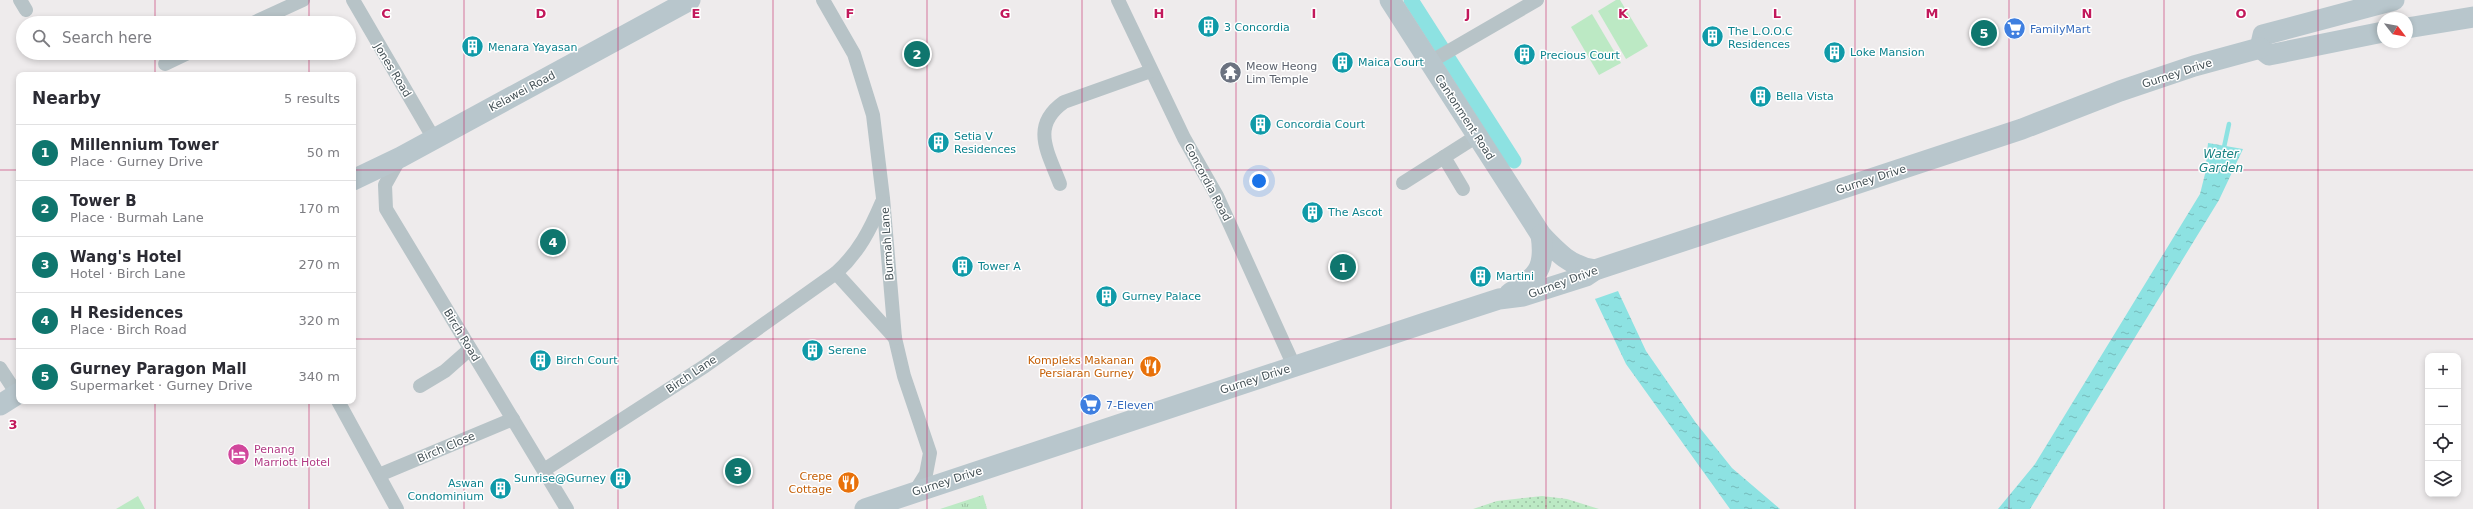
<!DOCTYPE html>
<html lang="en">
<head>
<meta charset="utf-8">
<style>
  :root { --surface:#fff; --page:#f2f2f3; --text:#2b2b33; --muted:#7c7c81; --line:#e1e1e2; --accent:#0f766e }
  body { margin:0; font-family:"DejaVu Sans",sans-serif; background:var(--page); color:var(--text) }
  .controls { position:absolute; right:12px; bottom:12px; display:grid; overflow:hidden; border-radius:8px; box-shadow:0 2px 6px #0003 }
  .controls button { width:36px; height:36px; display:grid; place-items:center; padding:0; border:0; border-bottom:1px solid var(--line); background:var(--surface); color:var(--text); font:20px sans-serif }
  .compass { position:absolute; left:2377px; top:12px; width:36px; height:36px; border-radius:50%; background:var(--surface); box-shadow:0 2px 6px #0003; rotate:121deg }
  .you { position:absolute; left:1259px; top:181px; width:14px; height:14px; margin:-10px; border:3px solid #fff; border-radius:50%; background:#1a73e8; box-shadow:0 0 0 6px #1a73e833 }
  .badge { display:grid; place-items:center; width:26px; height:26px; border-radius:50%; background:var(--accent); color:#fff; font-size:13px; font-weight:700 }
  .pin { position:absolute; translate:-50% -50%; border:2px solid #fff; box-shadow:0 1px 4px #0006 }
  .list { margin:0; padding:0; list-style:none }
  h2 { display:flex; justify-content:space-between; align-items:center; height:52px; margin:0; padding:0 16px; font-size:17px }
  h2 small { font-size:13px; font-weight:400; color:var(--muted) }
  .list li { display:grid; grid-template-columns:26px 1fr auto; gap:12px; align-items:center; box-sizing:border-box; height:56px; padding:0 16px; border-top:1px solid var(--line) }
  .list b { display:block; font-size:15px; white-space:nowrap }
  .list p { margin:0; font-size:13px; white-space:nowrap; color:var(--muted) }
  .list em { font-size:13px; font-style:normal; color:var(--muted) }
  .icon { flex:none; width:22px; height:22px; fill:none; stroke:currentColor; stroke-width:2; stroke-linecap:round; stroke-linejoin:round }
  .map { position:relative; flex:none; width:2473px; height:509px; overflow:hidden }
  .search { position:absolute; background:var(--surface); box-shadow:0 2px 6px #0003; left:16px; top:16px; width:340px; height:44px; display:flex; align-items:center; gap:10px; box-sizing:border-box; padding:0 14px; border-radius:22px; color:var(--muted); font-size:15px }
  .panel { position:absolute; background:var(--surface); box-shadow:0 2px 6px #0003; left:16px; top:72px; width:340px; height:332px; border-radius:8px }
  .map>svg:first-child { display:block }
  .grass { fill:url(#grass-dots) }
  .park { fill:url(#park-tufts) }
  .pitch { fill:#bce9c4 }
  .water { fill:url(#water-ripples) }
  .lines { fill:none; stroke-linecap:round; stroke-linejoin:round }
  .stream { stroke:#8de2e2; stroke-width:4.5 }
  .canal { stroke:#8de2e2; stroke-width:15 }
  .minor { stroke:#b7c3c7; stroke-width:14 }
  .secondary { stroke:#b8c6cc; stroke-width:21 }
  .grid { fill:none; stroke:#c2185b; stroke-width:1; stroke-opacity:0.55 }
  .labels { text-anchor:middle; stroke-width:3; stroke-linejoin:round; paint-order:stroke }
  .culture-label { font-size:11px; fill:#0d838f; stroke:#fff; text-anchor:start }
  .shop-label { font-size:11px; fill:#366cbe; stroke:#fff; text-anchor:start }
  .worship-label { font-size:11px; fill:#5b616d; stroke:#fff; text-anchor:start }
  .street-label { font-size:11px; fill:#455257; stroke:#fff }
  .food-label { font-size:11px; fill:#c56008; stroke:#fff; text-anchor:end }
  .hotel-label { font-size:11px; fill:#b23c85; stroke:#fff; text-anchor:start }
  .water-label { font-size:12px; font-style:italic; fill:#188282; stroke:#fff }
  .grid-label { font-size:13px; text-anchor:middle; font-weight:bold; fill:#c2185b; stroke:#fff; stroke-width:3; stroke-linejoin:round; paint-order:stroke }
</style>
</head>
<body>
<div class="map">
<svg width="2473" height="509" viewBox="0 0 2473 509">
  <defs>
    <pattern id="grass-dots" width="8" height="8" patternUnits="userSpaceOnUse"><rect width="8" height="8" fill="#bce9c4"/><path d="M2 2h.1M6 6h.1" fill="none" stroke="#9bbfa2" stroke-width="1.8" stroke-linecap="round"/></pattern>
    <pattern id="park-tufts" width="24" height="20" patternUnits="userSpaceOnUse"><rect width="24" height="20" fill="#bce9c4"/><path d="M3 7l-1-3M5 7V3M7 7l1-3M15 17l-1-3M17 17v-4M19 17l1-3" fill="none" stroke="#9bbfa2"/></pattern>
    <pattern id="water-ripples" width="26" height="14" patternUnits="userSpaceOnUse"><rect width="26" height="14" fill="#8de2e2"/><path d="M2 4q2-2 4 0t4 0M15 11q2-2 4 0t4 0" fill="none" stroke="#75baba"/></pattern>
  </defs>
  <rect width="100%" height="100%" fill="#eeebec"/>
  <!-- grass -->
  <path class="grass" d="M1542,496L1567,499L1599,509H1473L1497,501Z"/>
  <!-- park -->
  <path class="park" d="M983,495L987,509H940Z"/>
  <!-- pitch -->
  <g class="pitch">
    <path d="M1616,0H1620L1648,46L1626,59L1598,11Z"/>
    <path d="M1592,14L1621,63L1599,75L1571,27Z"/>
    <path d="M138,496L145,509H116Z"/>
  </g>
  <!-- water -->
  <g class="water">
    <path d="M2208,143L2243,149L2219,200L2030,509H1998L2035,464L2200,194L2205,174Z"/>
    <path d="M1618,291L1646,351L1696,423L1732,468L1780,509H1730L1626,364L1595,299Z"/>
  </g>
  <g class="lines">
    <!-- stream -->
    <path class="stream" d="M2223,152L2229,124"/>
    <!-- canal -->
    <path class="canal" d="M1411,0L1514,161"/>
    <!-- minor -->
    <g class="minor">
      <path d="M20,0L26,10"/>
      <path d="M353,0L434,139"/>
      <path d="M823,0L854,54L873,115L883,198L895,338L904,376L930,453L926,474L916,490"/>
      <path d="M1118,0L1184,138L1217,196L1294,366"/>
      <path d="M253,23L303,0"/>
      <path d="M1430,62L1537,0"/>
      <path d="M165,64L188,53"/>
      <path d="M400,158L385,185L386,209L567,509"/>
      <path d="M1403,183L1444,157"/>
      <path d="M1060,184C1048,152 1030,126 1064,102L1151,71"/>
      <path d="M1463,189L1444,157L1477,136"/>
      <path d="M836,273L895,338"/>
      <path d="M0,368L17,394"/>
      <path d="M420,386L445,371L470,349"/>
      <path d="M338,401L397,509"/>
      <path d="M544,470L705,366L836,273C859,252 870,230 882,202"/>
      <path d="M379,475L513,419"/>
    </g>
    <!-- secondary -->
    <g class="secondary">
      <path d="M1390,0L1541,235C1557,252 1571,267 1595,270"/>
      <path d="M2407,28L2473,17"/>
      <path d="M2260,48L2263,35L2394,0"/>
      <path d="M2260,48L2269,55L2383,32"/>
      <path d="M353,180L401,157L690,0"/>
      <path d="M1510,293C1538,277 1546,268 1541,235"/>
      <path d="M0,405L19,393"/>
      <path d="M865,509L1425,323L1499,299L1523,296L1586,276L1595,270L2022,129L2120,91L2194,66L2260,48"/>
    </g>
  </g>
  <!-- grid -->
  <path class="grid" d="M155,0V23M309,0V23M464,0V509M618,0V509M773,0V509M927,0V509M1082,0V509M1236,0V509M1391,0V509M1546,0V509M1700,0V509M1855,0V509M2009,0V509M2164,0V509M2318,0V509M155,53V75M309,53V75M0,170H19M353,170H2473M0,339H19M353,339H2473M155,401V509M309,401V509"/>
  <!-- icons -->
  <defs>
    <symbol id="building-disc" viewBox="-11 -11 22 22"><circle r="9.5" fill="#0f9aa8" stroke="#fff"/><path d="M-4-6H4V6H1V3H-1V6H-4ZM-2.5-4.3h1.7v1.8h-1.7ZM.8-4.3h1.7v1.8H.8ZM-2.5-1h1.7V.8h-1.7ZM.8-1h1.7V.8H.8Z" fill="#fff"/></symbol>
    <symbol id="supermarket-disc" viewBox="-11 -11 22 22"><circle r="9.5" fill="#3f7fe0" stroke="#fff"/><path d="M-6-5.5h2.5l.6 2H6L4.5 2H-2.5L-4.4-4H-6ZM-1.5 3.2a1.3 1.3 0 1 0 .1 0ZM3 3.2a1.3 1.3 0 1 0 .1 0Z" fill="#fff"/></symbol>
    <symbol id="temple-disc" viewBox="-11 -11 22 22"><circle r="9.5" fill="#6b7280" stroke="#fff"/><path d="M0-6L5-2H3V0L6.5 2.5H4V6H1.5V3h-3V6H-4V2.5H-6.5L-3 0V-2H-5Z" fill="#fff"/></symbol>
    <symbol id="restaurant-disc" viewBox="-11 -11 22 22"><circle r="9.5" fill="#e8710a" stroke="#fff"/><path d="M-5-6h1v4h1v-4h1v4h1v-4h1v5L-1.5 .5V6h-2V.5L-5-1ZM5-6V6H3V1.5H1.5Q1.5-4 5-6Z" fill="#fff"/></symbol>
    <symbol id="hotel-disc" viewBox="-11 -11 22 22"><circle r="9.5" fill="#d1479c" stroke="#fff"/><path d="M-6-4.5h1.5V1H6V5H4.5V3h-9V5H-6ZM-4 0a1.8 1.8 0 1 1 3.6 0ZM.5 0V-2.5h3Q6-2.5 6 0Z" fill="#fff"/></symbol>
  </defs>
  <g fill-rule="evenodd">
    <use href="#building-disc" x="1196" y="14" width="25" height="25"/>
    <use href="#supermarket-disc" x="2002" y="16" width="25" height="25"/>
    <use href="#building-disc" x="1700" y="24" width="25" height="25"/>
    <use href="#building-disc" x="460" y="34" width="25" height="25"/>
    <use href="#building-disc" x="1822" y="40" width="25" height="25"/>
    <use href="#building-disc" x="1512" y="42" width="25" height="25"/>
    <use href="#building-disc" x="1330" y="50" width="25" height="25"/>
    <use href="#temple-disc" x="1218" y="60" width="25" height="25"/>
    <use href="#building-disc" x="1748" y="84" width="25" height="25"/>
    <use href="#building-disc" x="1248" y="112" width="25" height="25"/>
    <use href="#building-disc" x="926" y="130" width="25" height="25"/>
    <use href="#building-disc" x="1300" y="200" width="25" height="25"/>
    <use href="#building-disc" x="950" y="254" width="25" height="25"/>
    <use href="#building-disc" x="1468" y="264" width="25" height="25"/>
    <use href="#building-disc" x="1094" y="284" width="25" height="25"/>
    <use href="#building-disc" x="800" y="338" width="25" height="25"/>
    <use href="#building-disc" x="528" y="348" width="25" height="25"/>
    <use href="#restaurant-disc" x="1138" y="354" width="25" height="25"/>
    <use href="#supermarket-disc" x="1078" y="392" width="25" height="25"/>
    <use href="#hotel-disc" x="226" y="442" width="25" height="25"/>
    <use href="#building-disc" x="608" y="466" width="25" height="25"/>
    <use href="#restaurant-disc" x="836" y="470" width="25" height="25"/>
    <use href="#building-disc" x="488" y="476" width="25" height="25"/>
  </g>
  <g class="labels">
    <!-- culture labels -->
    <g class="culture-label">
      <text x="1224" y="31">3 Concordia</text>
      <text x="1728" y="35">The L.O.O.C<tspan x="1728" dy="13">Residences</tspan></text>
      <text x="488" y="51">Menara Yayasan</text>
      <text x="1850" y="56">Loke Mansion</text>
      <text x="1540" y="59">Precious Court</text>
      <text x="1358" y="66">Maica Court</text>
      <text x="1776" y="100">Bella Vista</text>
      <text x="1276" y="128">Concordia Court</text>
      <text x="954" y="140">Setia V<tspan x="954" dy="13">Residences</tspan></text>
      <text x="1328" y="216">The Ascot</text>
      <text x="978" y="270">Tower A</text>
      <text x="1496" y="280">Martini</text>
      <text x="1122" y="300">Gurney Palace</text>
      <text x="828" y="354">Serene</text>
      <text x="556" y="364">Birch Court</text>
      <text x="606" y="482" text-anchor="end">Sunrise@Gurney</text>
      <text x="484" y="487" text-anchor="end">Aswan<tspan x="484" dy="13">Condominium</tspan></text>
    </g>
    <!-- shop labels -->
    <g class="shop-label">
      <text x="2030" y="33">FamilyMart</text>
      <text x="1106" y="409">7-Eleven</text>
    </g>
    <!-- worship labels -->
    <g class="worship-label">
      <text x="1246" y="70">Meow Heong<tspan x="1246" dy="13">Lim Temple</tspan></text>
    </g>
    <!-- street labels -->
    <g class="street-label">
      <text transform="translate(393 70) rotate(59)" y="4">Jones Road</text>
      <text transform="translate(2177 73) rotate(-18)" y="4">Gurney Drive</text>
      <text transform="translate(522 91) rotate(-28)" y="4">Kelawei Road</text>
      <text transform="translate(1465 117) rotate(57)" y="4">Cantonment Road</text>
      <text transform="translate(1871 179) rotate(-18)" y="4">Gurney Drive</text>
      <text transform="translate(1208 182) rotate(62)" y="4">Concordia Road</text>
      <text transform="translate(887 244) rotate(-94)" y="4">Burmah Lane</text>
      <text transform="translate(1563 282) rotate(-20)" y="4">Gurney Drive</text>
      <text transform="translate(462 335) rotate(59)" y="4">Birch Road</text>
      <text transform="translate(691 374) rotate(-34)" y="4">Birch Lane</text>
      <text transform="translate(1255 379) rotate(-18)" y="4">Gurney Drive</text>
      <text transform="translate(446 447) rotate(-23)" y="4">Birch Close</text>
      <text transform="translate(947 481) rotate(-18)" y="4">Gurney Drive</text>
    </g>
    <!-- food labels -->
    <g class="food-label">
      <text x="1134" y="364">Kompleks Makanan<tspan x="1134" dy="13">Persiaran Gurney</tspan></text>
      <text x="832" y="480">Crepe<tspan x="832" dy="13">Cottage</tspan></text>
    </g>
    <!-- hotel labels -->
    <g class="hotel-label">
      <text x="254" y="453">Penang<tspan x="254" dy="13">Marriott Hotel</tspan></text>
    </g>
    <!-- water labels -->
    <g class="water-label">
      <text x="2221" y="158">Water<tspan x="2221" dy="14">Garden</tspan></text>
    </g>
  </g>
  <g class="grid-label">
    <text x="386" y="18">C</text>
    <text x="541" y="18">D</text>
    <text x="696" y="18">E</text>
    <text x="850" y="18">F</text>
    <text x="1005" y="18">G</text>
    <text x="1159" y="18">H</text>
    <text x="1314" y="18">I</text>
    <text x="1468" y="18">J</text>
    <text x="1623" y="18">K</text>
    <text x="1777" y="18">L</text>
    <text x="1932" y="18">M</text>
    <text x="2087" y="18">N</text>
    <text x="2241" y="18">O</text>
    <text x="13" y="429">3</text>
  </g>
</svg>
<div class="controls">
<button>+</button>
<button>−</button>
<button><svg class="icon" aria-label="locate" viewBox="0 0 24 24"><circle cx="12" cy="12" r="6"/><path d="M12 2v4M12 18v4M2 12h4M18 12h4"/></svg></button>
<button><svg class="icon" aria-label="layers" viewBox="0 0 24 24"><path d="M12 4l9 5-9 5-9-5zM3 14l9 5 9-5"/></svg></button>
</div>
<svg class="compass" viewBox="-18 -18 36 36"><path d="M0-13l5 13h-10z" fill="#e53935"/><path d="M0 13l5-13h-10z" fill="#7c7c81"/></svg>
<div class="you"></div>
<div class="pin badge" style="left:1343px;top:267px">1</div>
<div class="pin badge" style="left:917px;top:54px">2</div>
<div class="pin badge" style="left:738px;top:471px">3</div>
<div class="pin badge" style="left:553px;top:242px">4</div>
<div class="pin badge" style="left:1984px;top:33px">5</div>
<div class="search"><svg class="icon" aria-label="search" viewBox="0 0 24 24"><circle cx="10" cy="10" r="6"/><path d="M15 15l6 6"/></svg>Search here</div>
<section class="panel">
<h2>Nearby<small>5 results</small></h2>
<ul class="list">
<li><span class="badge">1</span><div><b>Millennium Tower</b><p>Place · Gurney Drive</p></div><em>50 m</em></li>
<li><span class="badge">2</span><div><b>Tower B</b><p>Place · Burmah Lane</p></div><em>170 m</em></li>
<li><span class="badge">3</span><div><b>Wang's Hotel</b><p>Hotel · Birch Lane</p></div><em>270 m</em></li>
<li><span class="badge">4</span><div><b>H Residences</b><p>Place · Birch Road</p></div><em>320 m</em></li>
<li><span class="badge">5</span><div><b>Gurney Paragon Mall</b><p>Supermarket · Gurney Drive</p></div><em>340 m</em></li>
</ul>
</section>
</div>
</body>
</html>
